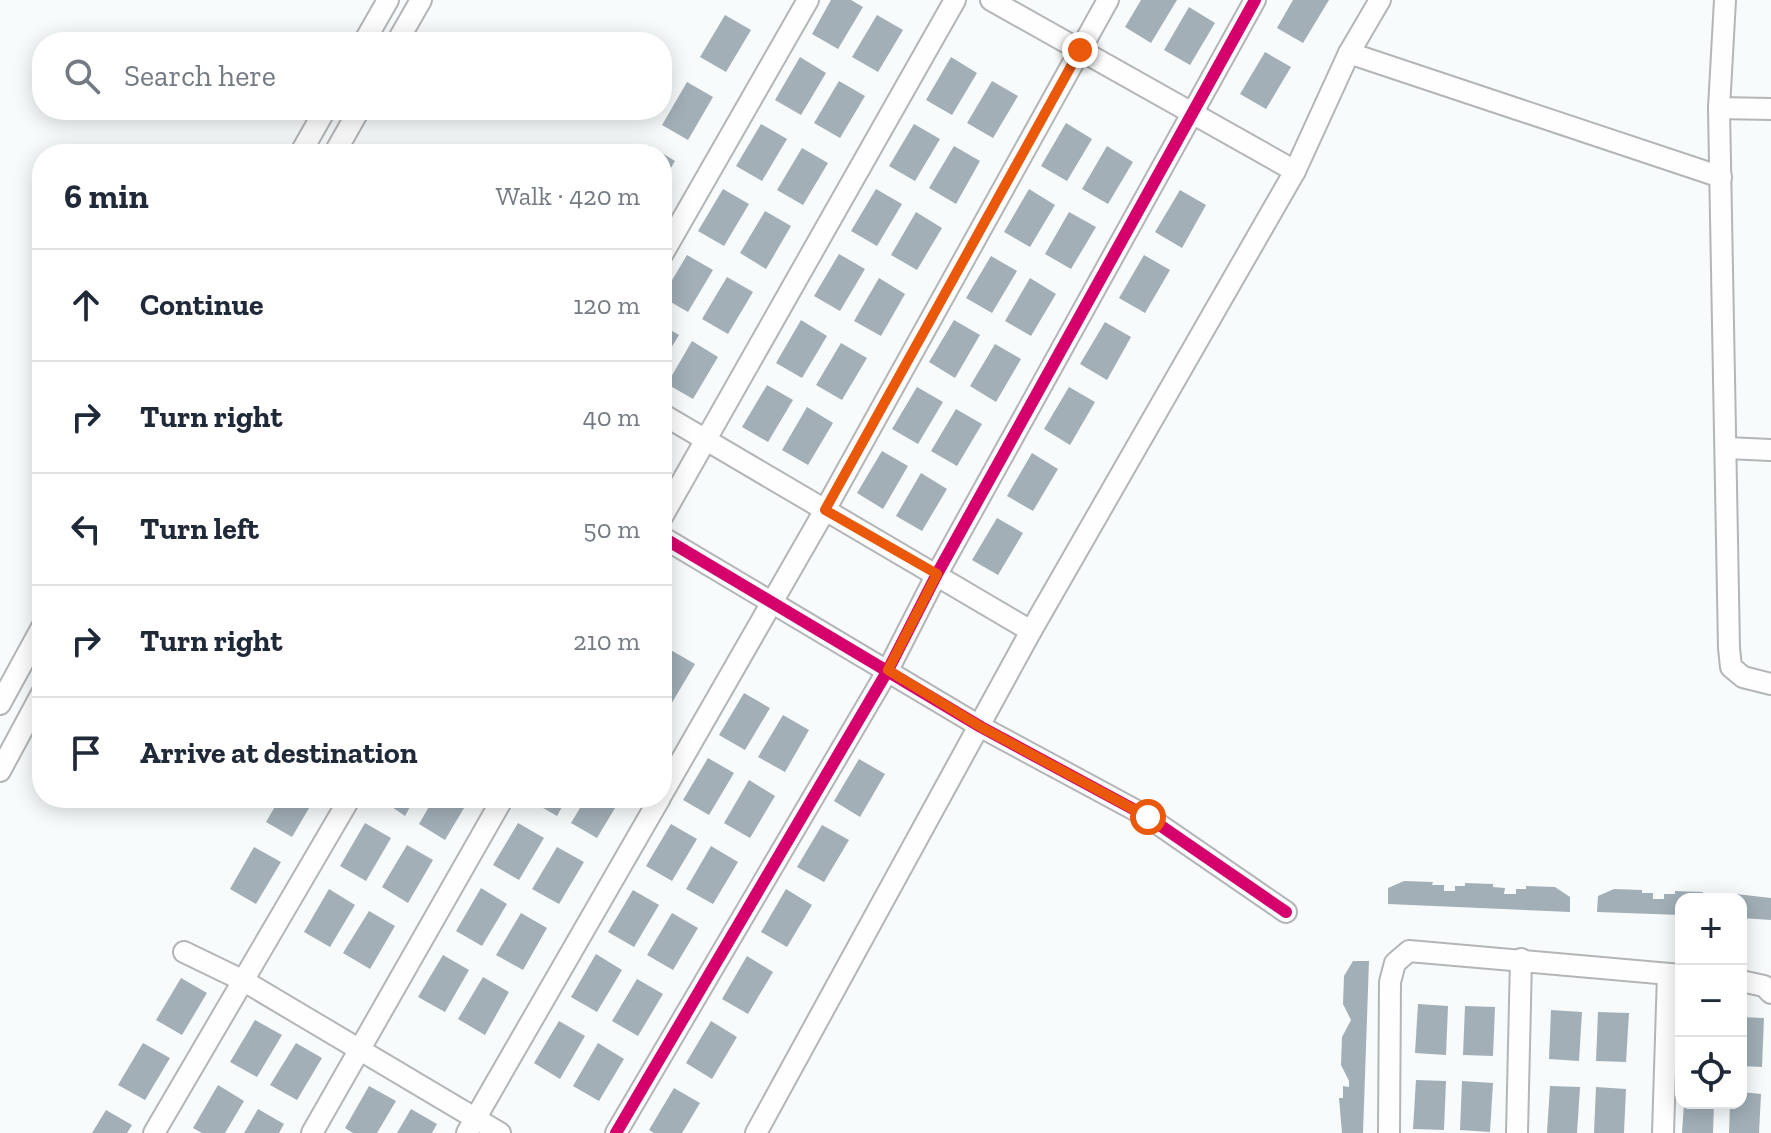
<!DOCTYPE html>
<html lang="en">
<head>
<meta charset="utf-8">
<style>
  :root { --surface:#fff; --page:#f2f2f3; --text:#1f2937; --muted:#747a83; --line:#e0e1e3 }
  body { margin:0; font-family:"Zilla Slab",serif; background:var(--page); color:var(--text) }
  .controls { position:absolute; right:24px; bottom:24px; display:grid; overflow:hidden; border-radius:16px; box-shadow:0 4px 20px #0003 }
  .controls button { width:72px; height:72px; display:grid; place-items:center; padding:0; border:0; border-bottom:2px solid var(--line); background:var(--surface); color:var(--text); font:40px sans-serif }
  .stop { position:absolute; width:24px; height:24px; margin:-18px; border:6px solid #ea580c; border-radius:50%; background:#fff }
  .stop.end { background:#ea580c; border-color:#fff; box-shadow:0 2px 8px #0008 }
  .list { margin:0; padding:0; list-style:none }
  h2 { display:flex; justify-content:space-between; align-items:center; height:104px; margin:0; padding:0 32px; font-size:34px }
  h2 small { font-size:26px; font-weight:400; color:var(--muted) }
  .list li { display:grid; grid-template-columns:52px 1fr auto; gap:24px; align-items:center; box-sizing:border-box; height:112px; padding:0 32px; border-top:2px solid var(--line) }
  .list b { display:block; font-size:30px; white-space:nowrap }
  .list em { font-size:26px; font-style:normal; color:var(--muted) }
  .icon { flex:none; width:44px; height:44px; fill:none; stroke:currentColor; stroke-width:2; stroke-linecap:round; stroke-linejoin:round }
  .map { position:relative; flex:none; width:1771px; height:1133px; overflow:hidden }
  .search { position:absolute; background:var(--surface); box-shadow:0 4px 20px #0003; left:32px; top:32px; width:640px; height:88px; display:flex; align-items:center; gap:20px; box-sizing:border-box; padding:0 28px; border-radius:32px; color:var(--muted); font-size:30px }
  .panel { position:absolute; background:var(--surface); box-shadow:0 4px 20px #0003; left:32px; top:144px; width:640px; height:664px; border-radius:32px }
  .map>svg:first-child { display:block }
  .building { fill:#a2afb7 }
  .lines { fill:none; stroke-linecap:round; stroke-linejoin:round }
  .minor-casing { stroke:#b3b5b6; stroke-width:24 }
  .minor { stroke:#fefeff; stroke-width:20 }
  .cycleway-casing { stroke:#f6fcfe; stroke-width:17 }
  .cycleway { stroke:#d6006c; stroke-width:12 }
  .route { stroke:#ea580c; stroke-width:10 }
</style>
</head>
<body>
<div class="map">
<svg width="1771" height="1133" viewBox="0 0 1771 1133">
  <rect width="100%" height="100%" fill="#f8fbfc"/>
  <!-- building -->
  <g class="building">
    <path d="M831,0H851L863,7L838,49L812,34Z"/>
    <path d="M1141,0H1177L1151,43L1125,27Z"/>
    <path d="M1293,0H1329L1303,43L1277,28Z"/>
    <path d="M1189,7L1215,23L1190,65L1164,50Z"/>
    <path d="M725,15L751,30L726,72L700,57Z"/>
    <path d="M877,15L903,30L878,72L852,57Z"/>
    <path d="M1265,52L1291,67L1266,109L1240,94Z"/>
    <path d="M800,57L826,73L801,115L775,100Z"/>
    <path d="M951,57L977,73L952,115L926,100Z"/>
    <path d="M839,81L865,96L840,138L814,123Z"/>
    <path d="M992,81L1018,96L993,138L967,123Z"/>
    <path d="M687,82L713,97L688,140L662,125Z"/>
    <path d="M1066,123L1092,139L1067,181L1041,166Z"/>
    <path d="M761,124L787,139L762,181L736,166Z"/>
    <path d="M914,124L940,139L915,181L889,166Z"/>
    <path d="M649,145L675,161L662,183V154H644Z"/>
    <path d="M954,146L980,161L956,204L929,188Z"/>
    <path d="M1107,146L1133,162L1108,204L1082,189Z"/>
    <path d="M802,148L828,163L803,205L777,190Z"/>
    <path d="M723,189L749,204L724,246L698,231Z"/>
    <path d="M876,189L902,204L877,246L851,231Z"/>
    <path d="M1029,189L1055,205L1030,247L1004,232Z"/>
    <path d="M1180,190L1206,205L1182,248L1155,232Z"/>
    <path d="M765,211L791,226L766,269L740,253Z"/>
    <path d="M916,212L942,228L917,270L891,255Z"/>
    <path d="M1069,212L1096,227L1071,269L1045,254Z"/>
    <path d="M839,254L865,269L840,311L814,296Z"/>
    <path d="M687,255L713,270L688,312L662,297Z"/>
    <path d="M1144,255L1170,270L1145,313L1119,298Z"/>
    <path d="M991,256L1017,271L992,313L966,298Z"/>
    <path d="M727,277L753,292L728,334L702,319Z"/>
    <path d="M879,278L905,294L881,336L854,321Z"/>
    <path d="M1030,278L1056,294L1031,336L1005,321Z"/>
    <path d="M801,320L827,336L802,378L776,363Z"/>
    <path d="M954,320L980,335L955,378L929,362Z"/>
    <path d="M1105,322L1131,337L1107,380L1080,364Z"/>
    <path d="M662,325L679,335L662,363Z"/>
    <path d="M692,341L718,357L693,399L667,384Z"/>
    <path d="M841,343L867,358L842,400L816,385Z"/>
    <path d="M995,344L1021,359L996,402L970,386Z"/>
    <path d="M767,385L793,400L768,442L742,427Z"/>
    <path d="M917,387L943,402L918,444L892,429Z"/>
    <path d="M1069,387L1095,402L1070,445L1044,429Z"/>
    <path d="M807,407L833,423L808,465L782,450Z"/>
    <path d="M956,409L982,424L957,466L931,451Z"/>
    <path d="M882,451L908,466L883,509L857,493Z"/>
    <path d="M1032,453L1058,469L1033,511L1007,496Z"/>
    <path d="M921,473L947,489L922,531L896,516Z"/>
    <path d="M997,518L1023,533L998,575L972,560Z"/>
    <path d="M669,649L695,664L670,706L662,702V660Z"/>
    <path d="M744,693L770,708L745,750L719,735Z"/>
    <path d="M783,715L809,730L785,772L758,757Z"/>
    <path d="M708,758L734,773L709,815L683,800Z"/>
    <path d="M859,759L885,774L860,817L834,801Z"/>
    <path d="M749,780L775,796L750,838L724,823Z"/>
    <path d="M280,798H315L292,837L266,822Z"/>
    <path d="M379,798H415L405,816Z"/>
    <path d="M434,798H470L445,840L419,824Z"/>
    <path d="M532,798H567L557,816L531,801Z"/>
    <path d="M586,798H621L597,838L571,823Z"/>
    <path d="M365,823L391,838L366,881L340,866Z"/>
    <path d="M518,823L544,838L519,880L493,865Z"/>
    <path d="M671,824L697,839L672,881L646,866Z"/>
    <path d="M822,825L849,840L824,882L797,867Z"/>
    <path d="M407,845L433,860L408,903L382,887Z"/>
    <path d="M711,846L738,862L713,904L686,889Z"/>
    <path d="M254,847L281,862L256,904L230,889Z"/>
    <path d="M557,847L584,862L559,904L532,889Z"/>
    <path d="M1404,881L1433,882L1432,885H1444V891H1455V886H1465V883L1493,884V887L1505,888L1504,894H1516V889H1526V886L1555,887L1570,897V912L1388,904V888Z"/>
    <path d="M481,888L507,904L482,946L456,931Z"/>
    <path d="M329,889L355,905L330,947L304,932Z"/>
    <path d="M786,889L812,905L787,947L761,932Z"/>
    <path d="M1614,889L1642,890V893H1653V899H1664V894H1675V891L1703,892V895L1714,896V899H1681V915L1597,912L1598,896Z"/>
    <path d="M633,890L659,905L634,947L608,932Z"/>
    <path d="M1736,894L1771,898V920L1741,918V899H1736Z"/>
    <path d="M369,911L395,926L370,969L343,953Z"/>
    <path d="M521,913L547,928L523,970L496,955Z"/>
    <path d="M672,913L698,928L673,970L647,955Z"/>
    <path d="M596,954L622,970L597,1012L571,997Z"/>
    <path d="M443,955L469,970L445,1012L418,997Z"/>
    <path d="M747,956L773,972L748,1014L722,999Z"/>
    <path d="M1353,961H1369L1363,1133H1342L1339,1098H1343V1086L1349,1087V1081L1341,1065L1342,1037L1351,1020L1343,1004L1344,976Z"/>
    <path d="M483,977L509,992L485,1035L458,1019Z"/>
    <path d="M181,978L207,993L182,1035L156,1020Z"/>
    <path d="M637,979L663,994L638,1036L612,1021Z"/>
    <path d="M1418,1004L1448,1006L1446,1055L1415,1053Z"/>
    <path d="M1465,1006L1495,1007L1493,1056L1463,1055Z"/>
    <path d="M1551,1010L1582,1012L1579,1061L1549,1059Z"/>
    <path d="M1598,1012L1629,1013L1626,1062L1596,1061Z"/>
    <path d="M1741,1017L1764,1018L1762,1067L1741,1066Z"/>
    <path d="M255,1020L282,1035L257,1077L230,1062Z"/>
    <path d="M559,1021L585,1036L560,1079L534,1063Z"/>
    <path d="M711,1021L737,1037L712,1079L686,1063Z"/>
    <path d="M143,1043L170,1058L145,1100L118,1085Z"/>
    <path d="M296,1043L322,1058L297,1100L270,1085Z"/>
    <path d="M598,1043L624,1059L599,1101L573,1086Z"/>
    <path d="M1416,1080L1446,1081L1444,1130L1413,1129Z"/>
    <path d="M1462,1081L1493,1083L1490,1132L1460,1130Z"/>
    <path d="M218,1085L244,1101L225,1133H202L193,1128Z"/>
    <path d="M369,1086L396,1101L377,1133H353L345,1128Z"/>
    <path d="M1550,1086L1580,1087L1577,1133H1547Z"/>
    <path d="M1596,1087L1626,1089L1624,1133H1594Z"/>
    <path d="M674,1088L700,1103L682,1133H654L649,1130Z"/>
    <path d="M1741,1092L1761,1094L1759,1133H1729L1730,1103H1741Z"/>
    <path d="M1684,1103H1714L1713,1133H1682Z"/>
    <path d="M258,1109L284,1124L279,1133H244Z"/>
    <path d="M411,1109L437,1124L432,1133H397Z"/>
    <path d="M106,1110L132,1125L127,1133H92Z"/>
  </g>
  <g class="lines">
    <defs>
      <g id="minor">
        <path d="M991,0L1295,171"/>
        <path d="M1725,0L1719,108L1729,648L1731,667L1743,677L1771,684"/>
        <path d="M364,42L388,0"/>
        <path d="M397,42L421,0"/>
        <path d="M1349,53L1721,177"/>
        <path d="M1719,108L1771,109"/>
        <path d="M300,154L325,110"/>
        <path d="M334,154L359,110"/>
        <path d="M662,255L808,0"/>
        <path d="M662,414L1031,631"/>
        <path d="M1726,448L1771,450"/>
        <path d="M662,517L955,0"/>
        <path d="M662,537L981,727L1148,817L1286,912"/>
        <path d="M0,704L42,627"/>
        <path d="M0,771L42,693"/>
        <path d="M662,794L825,510L1108,0"/>
        <path d="M184,952L244,981L500,1133"/>
        <path d="M1741,981L1764,986L1771,993"/>
        <path d="M154,1133L350,798"/>
        <path d="M312,1133L503,798"/>
        <path d="M467,1133L660,798"/>
        <path d="M616,1133L888,670L937,574L1255,0"/>
        <path d="M756,1133L1031,631L1295,171L1349,53L1380,0"/>
        <path d="M1389,1133L1390,982L1395,963L1409,951L1681,975"/>
        <path d="M1517,1133L1521,959"/>
        <path d="M1663,1133L1668,974"/>
      </g>
    </defs>
    <!-- minor casing -->
    <use href="#minor" class="minor-casing"/>
    <!-- minor -->
    <use href="#minor" class="minor"/>
    <defs>
      <g id="cycleway">
        <path d="M662,537L981,727L1148,817L1286,912"/>
        <path d="M616,1133L888,670L937,574L1255,0"/>
      </g>
    </defs>
    <!-- cycleway casing -->
    <use href="#cycleway" class="cycleway-casing"/>
    <!-- cycleway -->
    <use href="#cycleway" class="cycleway"/>
  </g>
  <g class="lines">
    <!-- route -->
    <path class="route" d="M1080,50L825,510L937,574L888,670L981,727L1148,817"/>
  </g>
</svg>
<div class="controls">
<button>+</button>
<button>−</button>
<button><svg class="icon" aria-label="locate" viewBox="0 0 24 24"><circle cx="12" cy="12" r="6"/><path d="M12 2v4M12 18v4M2 12h4M18 12h4"/></svg></button>
</div>
<div class="stop" style="left:1148px;top:817px"></div>
<div class="stop end" style="left:1080px;top:50px"></div>
<div class="search"><svg class="icon" aria-label="search" viewBox="0 0 24 24"><circle cx="10" cy="10" r="6"/><path d="M15 15l6 6"/></svg>Search here</div>
<section class="panel">
<h2>6 min<small>Walk · 420 m</small></h2>
<ul class="list">
<li><svg class="icon" aria-label="ahead" viewBox="0 0 24 24"><path d="M12 20V5M6 11l6-6 6 6"/></svg><div><b>Continue</b></div><em>120 m</em></li>
<li><svg class="icon" aria-label="right" viewBox="0 0 24 24"><path d="M7 20v-9h11M14 6l5 5-5 5"/></svg><div><b>Turn right</b></div><em>40 m</em></li>
<li><svg class="icon" aria-label="left" viewBox="0 0 24 24"><path d="M17 20v-9H6M10 6l-5 5 5 5"/></svg><div><b>Turn left</b></div><em>50 m</em></li>
<li><svg class="icon" aria-label="right" viewBox="0 0 24 24"><path d="M7 20v-9h11M14 6l5 5-5 5"/></svg><div><b>Turn right</b></div><em>210 m</em></li>
<li><svg class="icon" aria-label="arrive" viewBox="0 0 24 24"><path d="M6 21V4h12l-3 4 3 4H6"/></svg><div><b>Arrive at destination</b></div></li>
</ul>
</section>
</div>
</body>
</html>
